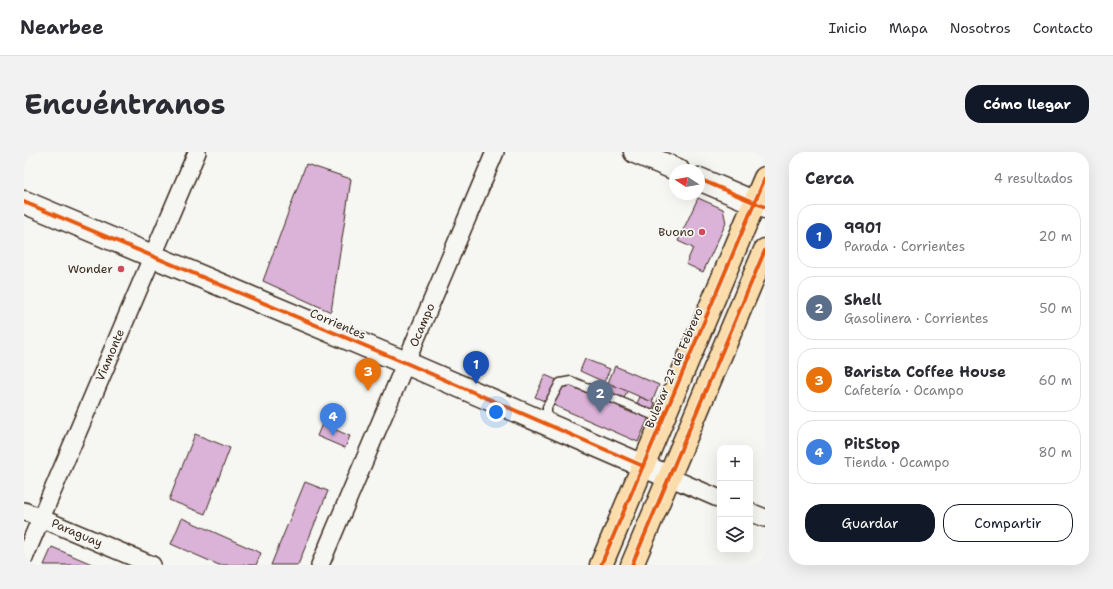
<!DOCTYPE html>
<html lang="es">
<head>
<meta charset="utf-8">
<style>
  :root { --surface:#fff; --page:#f2f2f3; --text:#2b2b33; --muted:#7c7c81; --line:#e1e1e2; --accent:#111827 }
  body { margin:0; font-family:"Shantell Sans",sans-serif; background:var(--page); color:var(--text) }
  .controls { position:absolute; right:12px; bottom:12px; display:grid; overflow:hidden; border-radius:8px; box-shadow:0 4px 16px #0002 }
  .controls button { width:36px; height:36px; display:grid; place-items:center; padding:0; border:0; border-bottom:1px solid var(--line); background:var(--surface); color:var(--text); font:20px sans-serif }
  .compass { position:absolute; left:645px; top:12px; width:36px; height:36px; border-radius:50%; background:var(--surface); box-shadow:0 4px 16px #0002; rotate:281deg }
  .you { position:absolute; left:472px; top:260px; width:14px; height:14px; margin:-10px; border:3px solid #fff; border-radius:50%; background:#1a73e8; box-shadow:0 0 0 6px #1a73e833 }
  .badge { display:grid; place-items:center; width:26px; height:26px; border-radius:50%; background:var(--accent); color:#fff; font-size:13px; font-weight:700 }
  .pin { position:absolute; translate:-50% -33px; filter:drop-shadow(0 1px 2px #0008) }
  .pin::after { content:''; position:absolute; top:21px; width:14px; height:12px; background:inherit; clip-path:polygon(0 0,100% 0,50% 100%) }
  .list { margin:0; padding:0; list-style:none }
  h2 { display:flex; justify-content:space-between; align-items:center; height:52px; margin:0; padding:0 16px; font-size:17px }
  h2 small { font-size:13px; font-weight:400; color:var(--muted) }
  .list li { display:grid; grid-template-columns:26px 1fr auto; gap:12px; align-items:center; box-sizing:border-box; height:64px; margin:0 8px 8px; padding:0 8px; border:1px solid var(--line); border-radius:16px }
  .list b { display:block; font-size:15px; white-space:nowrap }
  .list p { margin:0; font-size:13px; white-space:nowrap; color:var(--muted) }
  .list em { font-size:13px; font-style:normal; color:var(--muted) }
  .actions { display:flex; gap:8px; padding:12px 16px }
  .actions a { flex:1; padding:9px 0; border:1px solid var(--accent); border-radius:16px; text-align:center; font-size:14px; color:var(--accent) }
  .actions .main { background:var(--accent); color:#fff }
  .icon { flex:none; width:22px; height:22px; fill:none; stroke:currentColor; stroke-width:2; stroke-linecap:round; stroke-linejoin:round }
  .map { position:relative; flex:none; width:741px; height:413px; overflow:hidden; border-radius:16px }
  header { display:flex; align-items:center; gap:24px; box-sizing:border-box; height:56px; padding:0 20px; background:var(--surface); border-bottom:1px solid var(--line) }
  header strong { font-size:19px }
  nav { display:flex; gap:22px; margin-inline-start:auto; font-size:14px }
  .intro { display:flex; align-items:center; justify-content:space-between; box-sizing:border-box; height:96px; padding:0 24px }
  h1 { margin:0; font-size:28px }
  .button { padding:10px 18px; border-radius:16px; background:var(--accent); color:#fff; font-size:14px; font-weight:700 }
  main { display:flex; gap:24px; padding:0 24px }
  aside { flex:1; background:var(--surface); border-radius:16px; box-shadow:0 4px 16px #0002 }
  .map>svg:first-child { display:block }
  .building { fill:#dbb2d8; stroke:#3b2a1e }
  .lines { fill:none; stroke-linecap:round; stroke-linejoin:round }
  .service-casing { stroke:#3b2a1e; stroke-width:11 }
  .minor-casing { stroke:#3b2a1e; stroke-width:20 }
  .secondary-casing { stroke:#3b2a1e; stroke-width:25 }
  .primary-casing { stroke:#3b2a1e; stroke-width:25 }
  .service { stroke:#f6f6f2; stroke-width:8 }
  .minor { stroke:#f6f6f2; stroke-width:17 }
  .secondary { stroke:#f6f6f2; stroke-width:22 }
  .primary { stroke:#fbddab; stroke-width:22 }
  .cycleway-casing { stroke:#f6f6f2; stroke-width:6 }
  .cycleway { stroke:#e8590c; stroke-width:4 }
  .poi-dot { fill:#d1495b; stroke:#f6f6f2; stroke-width:1.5 }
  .labels { text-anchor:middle; stroke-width:3.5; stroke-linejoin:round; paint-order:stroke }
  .poi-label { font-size:12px; fill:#3b2a1e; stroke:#f6f6f2; text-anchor:end }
  .street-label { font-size:12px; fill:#3b2a1e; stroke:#f6f6f2 }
</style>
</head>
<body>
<header>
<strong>Nearbee</strong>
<nav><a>Inicio</a><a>Mapa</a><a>Nosotros</a><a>Contacto</a></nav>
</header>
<div class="intro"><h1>Encuéntranos</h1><a class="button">Cómo llegar</a></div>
<main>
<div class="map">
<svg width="741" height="413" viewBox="0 0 741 413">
  <rect width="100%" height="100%" fill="#f6f6f2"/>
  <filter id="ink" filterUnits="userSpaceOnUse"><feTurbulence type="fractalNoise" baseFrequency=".025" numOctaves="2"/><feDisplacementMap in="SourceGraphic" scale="8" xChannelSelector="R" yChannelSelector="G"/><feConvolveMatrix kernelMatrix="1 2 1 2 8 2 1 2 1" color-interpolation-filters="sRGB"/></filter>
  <g filter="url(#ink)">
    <!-- building -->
    <g class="building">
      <path d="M282,12L327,27L307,160L239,129Z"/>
      <path d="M674,46L699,57L702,71L679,120L662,112L669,96L654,89Z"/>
      <path d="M561,207L586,217L580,230L556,219Z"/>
      <path d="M591,214L635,233L628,250L584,231Z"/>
      <path d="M521,223L582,249L589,233L603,239L596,256L608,261L616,245L631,251L614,290L511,245Z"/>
      <path d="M298,272L326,284L321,296L293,284Z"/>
      <path d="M171,282L206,296L181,362L145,348Z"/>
      <path d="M281,330L304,339L274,413H247Z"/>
      <path d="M158,366L237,401L232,413H195L147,392Z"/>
      <path d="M28,395L70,413H20Z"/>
    </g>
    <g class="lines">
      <defs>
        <path id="service" d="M523,270V255L536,231L547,229L638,267"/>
        <g id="minor">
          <path d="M645,325L696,347"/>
          <path d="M0,359L128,413"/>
          <path d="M726,360L741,366"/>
          <path d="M0,406L173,0"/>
          <path d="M296,413L471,0"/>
        </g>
        <g id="secondary">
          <path d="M611,0L654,18"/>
          <path d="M675,27L741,55"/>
          <path d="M0,50L382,211L645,325"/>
        </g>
        <g id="primary">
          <path d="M577,413L741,26"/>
          <path d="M608,413L741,98"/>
        </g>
      </defs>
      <!-- service casing -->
      <use href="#service" class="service-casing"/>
      <!-- minor casing -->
      <use href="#minor" class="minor-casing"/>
      <!-- secondary casing -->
      <use href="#secondary" class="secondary-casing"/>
      <!-- primary casing -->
      <use href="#primary" class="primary-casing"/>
      <!-- service -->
      <use href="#service" class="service"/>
      <!-- minor -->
      <use href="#minor" class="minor"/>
      <!-- secondary -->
      <use href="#secondary" class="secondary"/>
      <!-- primary -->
      <use href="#primary" class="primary"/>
      <defs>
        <g id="cycleway">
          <path d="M675,27L741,55"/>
          <path d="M0,50L382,211L619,314"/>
          <path d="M577,413L741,26"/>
          <path d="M608,413L741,98"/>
        </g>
      </defs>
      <!-- cycleway casing -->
      <use href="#cycleway" class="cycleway-casing"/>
      <!-- cycleway -->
      <use href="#cycleway" class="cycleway"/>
    </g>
  </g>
  <!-- markers -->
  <g class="poi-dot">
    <circle cx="678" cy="80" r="4"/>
    <circle cx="97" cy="117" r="4"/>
  </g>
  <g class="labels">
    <!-- poi labels -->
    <g class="poi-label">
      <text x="670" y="84">Buono</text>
      <text x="89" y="121">Wonder</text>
    </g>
    <!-- street labels -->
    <g class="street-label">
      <text transform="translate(314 172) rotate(23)" y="4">Corrientes</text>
      <text transform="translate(398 173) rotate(-67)" y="4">Ocampo</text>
      <text transform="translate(86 203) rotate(-67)" y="4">Viamonte</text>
      <text transform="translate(650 216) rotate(-67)" y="4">Bulevar 27 de Febrero</text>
      <text transform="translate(53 381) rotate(23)" y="4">Paraguay</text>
    </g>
  </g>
</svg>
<div class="controls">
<button>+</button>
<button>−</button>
<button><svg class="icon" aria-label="layers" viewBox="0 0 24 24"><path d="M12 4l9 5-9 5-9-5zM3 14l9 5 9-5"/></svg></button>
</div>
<svg class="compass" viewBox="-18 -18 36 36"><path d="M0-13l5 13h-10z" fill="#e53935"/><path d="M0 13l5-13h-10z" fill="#7c7c81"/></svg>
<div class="you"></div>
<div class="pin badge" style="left:452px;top:232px;background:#1a4fb4">1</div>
<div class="pin badge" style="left:576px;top:261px;background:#5c6f8a">2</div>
<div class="pin badge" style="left:344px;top:239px;background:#e8710a">3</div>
<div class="pin badge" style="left:309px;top:284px;background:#3f7fe0">4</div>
</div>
<aside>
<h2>Cerca<small>4 resultados</small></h2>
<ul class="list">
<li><span class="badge" style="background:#1a4fb4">1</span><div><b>9901</b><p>Parada · Corrientes</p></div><em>20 m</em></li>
<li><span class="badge" style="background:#5c6f8a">2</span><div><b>Shell</b><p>Gasolinera · Corrientes</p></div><em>50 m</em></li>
<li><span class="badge" style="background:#e8710a">3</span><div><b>Barista Coffee House</b><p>Cafetería · Ocampo</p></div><em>60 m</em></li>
<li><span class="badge" style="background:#3f7fe0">4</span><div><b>PitStop</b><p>Tienda · Ocampo</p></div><em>80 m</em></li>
</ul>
<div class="actions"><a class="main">Guardar</a><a>Compartir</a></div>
</aside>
</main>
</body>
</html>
